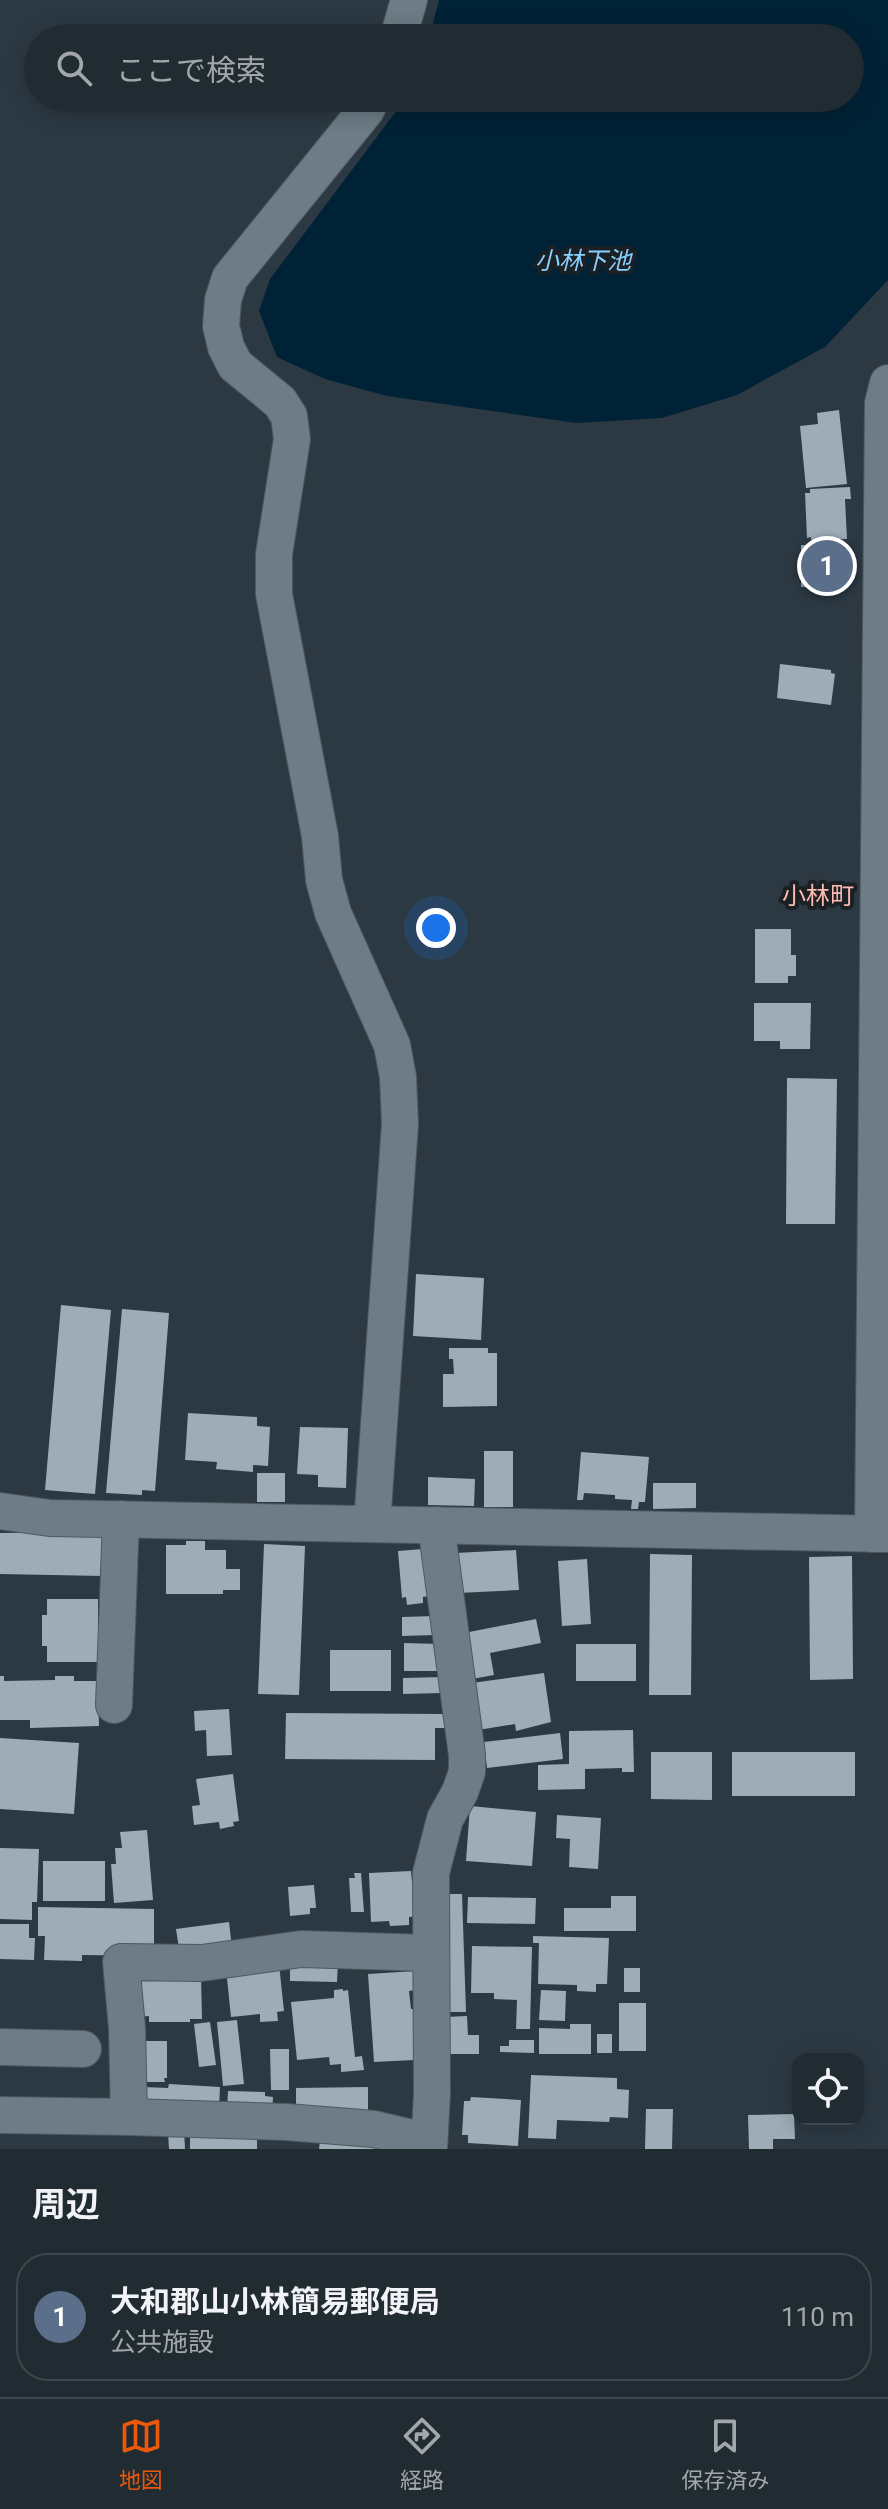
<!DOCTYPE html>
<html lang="ja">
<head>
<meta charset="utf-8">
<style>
  :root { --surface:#212b32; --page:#2d373e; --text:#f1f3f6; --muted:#a2a7ac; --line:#3e474d; --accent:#ea580c }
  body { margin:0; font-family:Roboto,"Noto Sans JP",sans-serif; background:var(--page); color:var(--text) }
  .controls { position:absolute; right:24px; bottom:24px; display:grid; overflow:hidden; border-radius:16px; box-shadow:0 4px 20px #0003 }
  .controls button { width:72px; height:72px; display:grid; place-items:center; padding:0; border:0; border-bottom:2px solid var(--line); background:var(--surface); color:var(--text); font:40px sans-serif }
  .you { position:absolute; left:436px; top:928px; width:28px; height:28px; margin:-20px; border:6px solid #fff; border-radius:50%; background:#1a73e8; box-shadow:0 0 0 12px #1a73e833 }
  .badge { display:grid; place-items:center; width:52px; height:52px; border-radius:50%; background:var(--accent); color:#fff; font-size:26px; font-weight:700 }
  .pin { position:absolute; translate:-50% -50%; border:4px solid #fff; box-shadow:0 2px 8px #0006 }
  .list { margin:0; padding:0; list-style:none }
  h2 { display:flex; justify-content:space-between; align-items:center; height:104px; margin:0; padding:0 32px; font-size:34px }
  h2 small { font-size:26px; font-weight:400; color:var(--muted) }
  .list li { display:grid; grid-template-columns:52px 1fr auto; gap:24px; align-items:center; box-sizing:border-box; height:128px; margin:0 16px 16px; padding:0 16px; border:2px solid var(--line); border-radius:32px }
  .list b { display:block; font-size:30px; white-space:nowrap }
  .list p { margin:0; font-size:26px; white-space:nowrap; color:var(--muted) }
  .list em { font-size:26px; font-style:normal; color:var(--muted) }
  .icon { flex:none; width:44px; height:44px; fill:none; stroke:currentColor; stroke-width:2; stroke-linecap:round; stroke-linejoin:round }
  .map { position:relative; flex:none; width:888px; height:2149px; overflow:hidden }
  .search { position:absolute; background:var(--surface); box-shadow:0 4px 20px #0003; left:24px; right:24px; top:24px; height:88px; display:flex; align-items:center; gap:20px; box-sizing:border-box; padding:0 28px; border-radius:44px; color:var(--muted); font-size:30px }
  .sheet { height:248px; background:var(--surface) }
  nav { display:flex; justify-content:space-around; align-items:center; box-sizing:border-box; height:112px; border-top:2px solid var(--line); background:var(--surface); font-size:22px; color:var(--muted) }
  nav a { display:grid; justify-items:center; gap:4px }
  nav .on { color:var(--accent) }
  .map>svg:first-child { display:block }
  .water { fill:#002236 }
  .building { fill:#9dacb7 }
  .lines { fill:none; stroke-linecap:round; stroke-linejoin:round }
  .minor-casing { stroke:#4d5860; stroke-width:38 }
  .minor { stroke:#6d7c86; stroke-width:36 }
  .labels { text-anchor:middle; stroke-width:8; stroke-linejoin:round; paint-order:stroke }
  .water-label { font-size:24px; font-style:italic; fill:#89cfff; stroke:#1a2024 }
  .neighbourhood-label { font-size:24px; fill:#febbb0; stroke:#1a2024 }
</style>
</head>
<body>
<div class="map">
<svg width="888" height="2149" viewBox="0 0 888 2149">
  <rect width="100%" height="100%" fill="#2c3943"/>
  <!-- water -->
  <path class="water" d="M439,0H888V280L825,347L737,395L662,418L576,423L387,396L325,379L277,357L259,311L270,279L406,98H850V38H429Z"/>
  <!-- building -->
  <g class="building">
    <path d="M839,410L847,484L806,488L800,426L818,424L817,413Z"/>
    <path d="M850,487L851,499H845L847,539L811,540V537L807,538L805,493H810V489Z"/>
    <path d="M801,545H848L849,586L801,587Z"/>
    <path d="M780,664L831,670V673L835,674L831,705L777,698Z"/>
    <path d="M755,929H791V955H796V976H788V983H755Z"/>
    <path d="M754,1003H811L810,1049H780V1041H754Z"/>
    <path d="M787,1078L837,1079L835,1224H786Z"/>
    <path d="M416,1274L484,1278L481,1340L413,1336Z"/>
    <path d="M61,1305L111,1310L95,1494L45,1490Z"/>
    <path d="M122,1309L169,1313L155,1491L142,1490V1495L106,1493Z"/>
    <path d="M449,1348H488V1353H497V1406L443,1407V1374H454L453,1359H449Z"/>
    <path d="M188,1413L257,1417V1426L270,1427L268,1466L253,1465V1472L216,1469L217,1462L185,1460Z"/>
    <path d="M300,1427L348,1428L346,1488L318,1487V1475L297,1474Z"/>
    <rect x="484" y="1451" width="29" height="56"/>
    <path d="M581,1452L649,1457L645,1502H639L638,1509H631L632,1500L615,1499V1495L584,1493L583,1500H577Z"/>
    <rect x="257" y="1473" width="28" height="29"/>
    <path d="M428,1477L475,1479L474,1506L428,1505Z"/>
    <path d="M653,1483H696V1508L653,1509Z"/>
    <path d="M102,1532L103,1576L0,1574V1533Z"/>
    <path d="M186,1541H205V1550H226V1569H240V1590H223V1594H166V1545H186Z"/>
    <path d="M264,1544L305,1546L299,1695L258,1694Z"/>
    <path d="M423,1549L428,1596L423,1597V1603L407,1605L406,1597L402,1598L398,1551Z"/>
    <path d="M516,1550L519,1590L458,1593L455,1553Z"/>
    <path d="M650,1554L692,1555L691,1695H649Z"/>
    <path d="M852,1556L853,1679L810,1680L809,1557Z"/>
    <path d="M587,1559L591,1624L562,1626L558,1561Z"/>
    <path d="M47,1599H98V1662H47V1646H42V1615H47Z"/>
    <path d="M435,1616V1635L402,1636V1617Z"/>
    <path d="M536,1619L541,1643L490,1653L494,1675L472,1679L464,1633Z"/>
    <path d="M404,1643L439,1644L438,1671H404Z"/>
    <rect x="576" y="1644" width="60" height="37"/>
    <rect x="330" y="1650" width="61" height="41"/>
    <path d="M544,1673L551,1722L516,1731L515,1724L478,1730L472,1683Z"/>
    <path d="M0,1676H4V1681L55,1680V1676H74V1681H98L99,1726L30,1728V1720H0Z"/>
    <path d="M443,1677V1693L403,1694V1678Z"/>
    <path d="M229,1709L232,1755L207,1756L206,1730L195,1731L194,1711Z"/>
    <path d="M286,1713L445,1714V1728H435V1760L285,1759Z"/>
    <path d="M633,1730L634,1772H622V1768L585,1769V1789L538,1790V1765L569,1764V1731Z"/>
    <path d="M560,1733L563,1759L487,1768L484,1742Z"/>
    <path d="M0,1738L79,1743L74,1814L0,1809Z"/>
    <path d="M651,1752H712V1800L651,1799Z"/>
    <rect x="732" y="1752" width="123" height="44"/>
    <path d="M233,1774L239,1821L233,1822L234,1826L220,1829L219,1822L194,1825L192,1806L200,1805L196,1779Z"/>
    <path d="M470,1806L536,1812L532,1866L466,1861Z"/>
    <path d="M557,1815L601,1818L598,1869L569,1867L570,1839L556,1838Z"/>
    <path d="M147,1830L153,1900L114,1903L111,1864H116L115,1848H122L120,1832Z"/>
    <path d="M0,1848L39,1849L37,1902H32V1920L0,1919Z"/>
    <rect x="43" y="1861" width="62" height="40"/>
    <path d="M411,1871L412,1882H419L420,1916L409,1917V1925L390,1926L389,1921L371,1922L369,1873Z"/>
    <path d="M354,1873H361L364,1912H351L349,1878H355Z"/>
    <path d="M314,1885L316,1908H310V1914L290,1916L288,1887Z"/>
    <path d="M442,1894H462L466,2012H446Z"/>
    <path d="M611,1896H636V1931H564V1908H611Z"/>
    <path d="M468,1897L536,1898L535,1924L467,1923Z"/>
    <path d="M38,1907L154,1909V1956L82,1955V1961L44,1960L45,1936H38Z"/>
    <path d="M229,1922L232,1948L180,1955L176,1929Z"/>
    <path d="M0,1924H29V1938H35L34,1960L0,1959Z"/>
    <path d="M533,1936L609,1938L607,1984H596V1992L577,1991V1985L538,1984L539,1943H533Z"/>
    <path d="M472,1946L532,1947L530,2029H516L517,2000L494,1999V1993H471Z"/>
    <path d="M290,1961L338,1962L337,1982L290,1981Z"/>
    <path d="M279,1964L284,2011L277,2012L278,2021L260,2022V2014L231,2017L226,1969Z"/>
    <rect x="624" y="1968" width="16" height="24"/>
    <path d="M415,1971L417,1990L409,1991L411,2009H418L421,2050H413L414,2060L374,2062L368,1974Z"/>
    <path d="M138,1975H201L202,2019H190V2022H149V2016L139,2017Z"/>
    <path d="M343,1989V1991L348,1990L355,2057L362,2056L364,2070L341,2072V2064L330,2065L329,2057L297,2060L291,2002L334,1998V1990Z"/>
    <path d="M541,1990L566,1991L565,2021L539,2020Z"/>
    <rect x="619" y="2003" width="27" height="48"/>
    <path d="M467,2016L468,2035H479V2054H448L445,2017Z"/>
    <path d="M237,2020L244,2084L223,2086L217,2022Z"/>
    <path d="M210,2022L216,2065L199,2067L194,2024Z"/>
    <path d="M570,2024H591V2054H539V2028L570,2029Z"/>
    <rect x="597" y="2034" width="15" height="19"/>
    <path d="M509,2040H534V2053L500,2052V2046H509Z"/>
    <path d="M140,2041H167V2078H164L165,2082H140Z"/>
    <path d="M270,2049H289V2090H271Z"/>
    <path d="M531,2075L617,2078V2089L629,2090L628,2118L610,2117L609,2122L557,2120L556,2139L528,2138Z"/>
    <path d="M169,2084L220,2087L219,2108L143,2104V2087L168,2088Z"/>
    <path d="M368,2087V2111L296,2113V2088Z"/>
    <path d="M228,2091L265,2092V2096L273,2097L272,2112L227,2110Z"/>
    <path d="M471,2097L521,2100L518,2146L468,2143V2135H462L464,2101H470Z"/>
    <path d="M646,2109H673L672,2149H645Z"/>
    <path d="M794,2114L795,2139H773V2149H749L748,2115Z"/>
    <path d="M184,2130L185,2149H169L168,2132Z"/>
    <path d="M257,2133V2149H190V2134Z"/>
    <path d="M321,2133L383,2149H319Z"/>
  </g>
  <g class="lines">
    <defs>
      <g id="minor">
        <path d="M398,38L409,0"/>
        <path d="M0,1511L50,1518L888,1534"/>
        <path d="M372,1524L400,1124L398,1077L392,1045L333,913L324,880L320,836L274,594V554L292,439L289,416L280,402L235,365L226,347L221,326L223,300L230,278L366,110L372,98"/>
        <path d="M873,1534L883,403L888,383"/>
        <path d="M114,1705L121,1519"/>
        <path d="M0,2047L83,2049"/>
        <path d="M0,2115L129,2117L127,2028L121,1962L202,1963L301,1949L430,1953"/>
        <path d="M129,2117L286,2122L374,2129L429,2142"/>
        <path d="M429,2149L432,2094L431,1873L445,1819L460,1792L467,1772V1755L436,1525"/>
      </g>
    </defs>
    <!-- minor casing -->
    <use href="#minor" class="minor-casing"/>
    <!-- minor -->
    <use href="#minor" class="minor"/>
  </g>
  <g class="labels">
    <!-- water labels -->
    <g class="water-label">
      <text x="583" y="269">小林下池</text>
    </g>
    <!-- neighbourhood labels -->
    <g class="neighbourhood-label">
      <text x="818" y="904">小林町</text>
    </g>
  </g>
</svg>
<div class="controls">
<button><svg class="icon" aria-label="locate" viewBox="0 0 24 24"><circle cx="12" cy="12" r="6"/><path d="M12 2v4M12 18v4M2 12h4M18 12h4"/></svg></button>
</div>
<div class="you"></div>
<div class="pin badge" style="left:827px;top:566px;background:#5c6f8a">1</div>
<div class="search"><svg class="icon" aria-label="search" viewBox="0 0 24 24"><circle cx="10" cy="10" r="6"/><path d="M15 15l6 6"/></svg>ここで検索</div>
</div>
<section class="sheet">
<h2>周辺<small></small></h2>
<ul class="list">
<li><span class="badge" style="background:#5c6f8a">1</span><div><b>大和郡山小林簡易郵便局</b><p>公共施設</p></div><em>110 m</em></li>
</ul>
</section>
<nav>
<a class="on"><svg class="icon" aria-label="map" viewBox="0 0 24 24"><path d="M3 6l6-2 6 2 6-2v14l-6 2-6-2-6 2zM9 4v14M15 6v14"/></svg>地図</a>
<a><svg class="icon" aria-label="directions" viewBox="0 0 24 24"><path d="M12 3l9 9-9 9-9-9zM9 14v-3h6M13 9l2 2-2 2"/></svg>経路</a>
<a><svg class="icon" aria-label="saved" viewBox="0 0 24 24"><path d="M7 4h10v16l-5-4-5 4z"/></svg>保存済み</a>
</nav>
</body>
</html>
